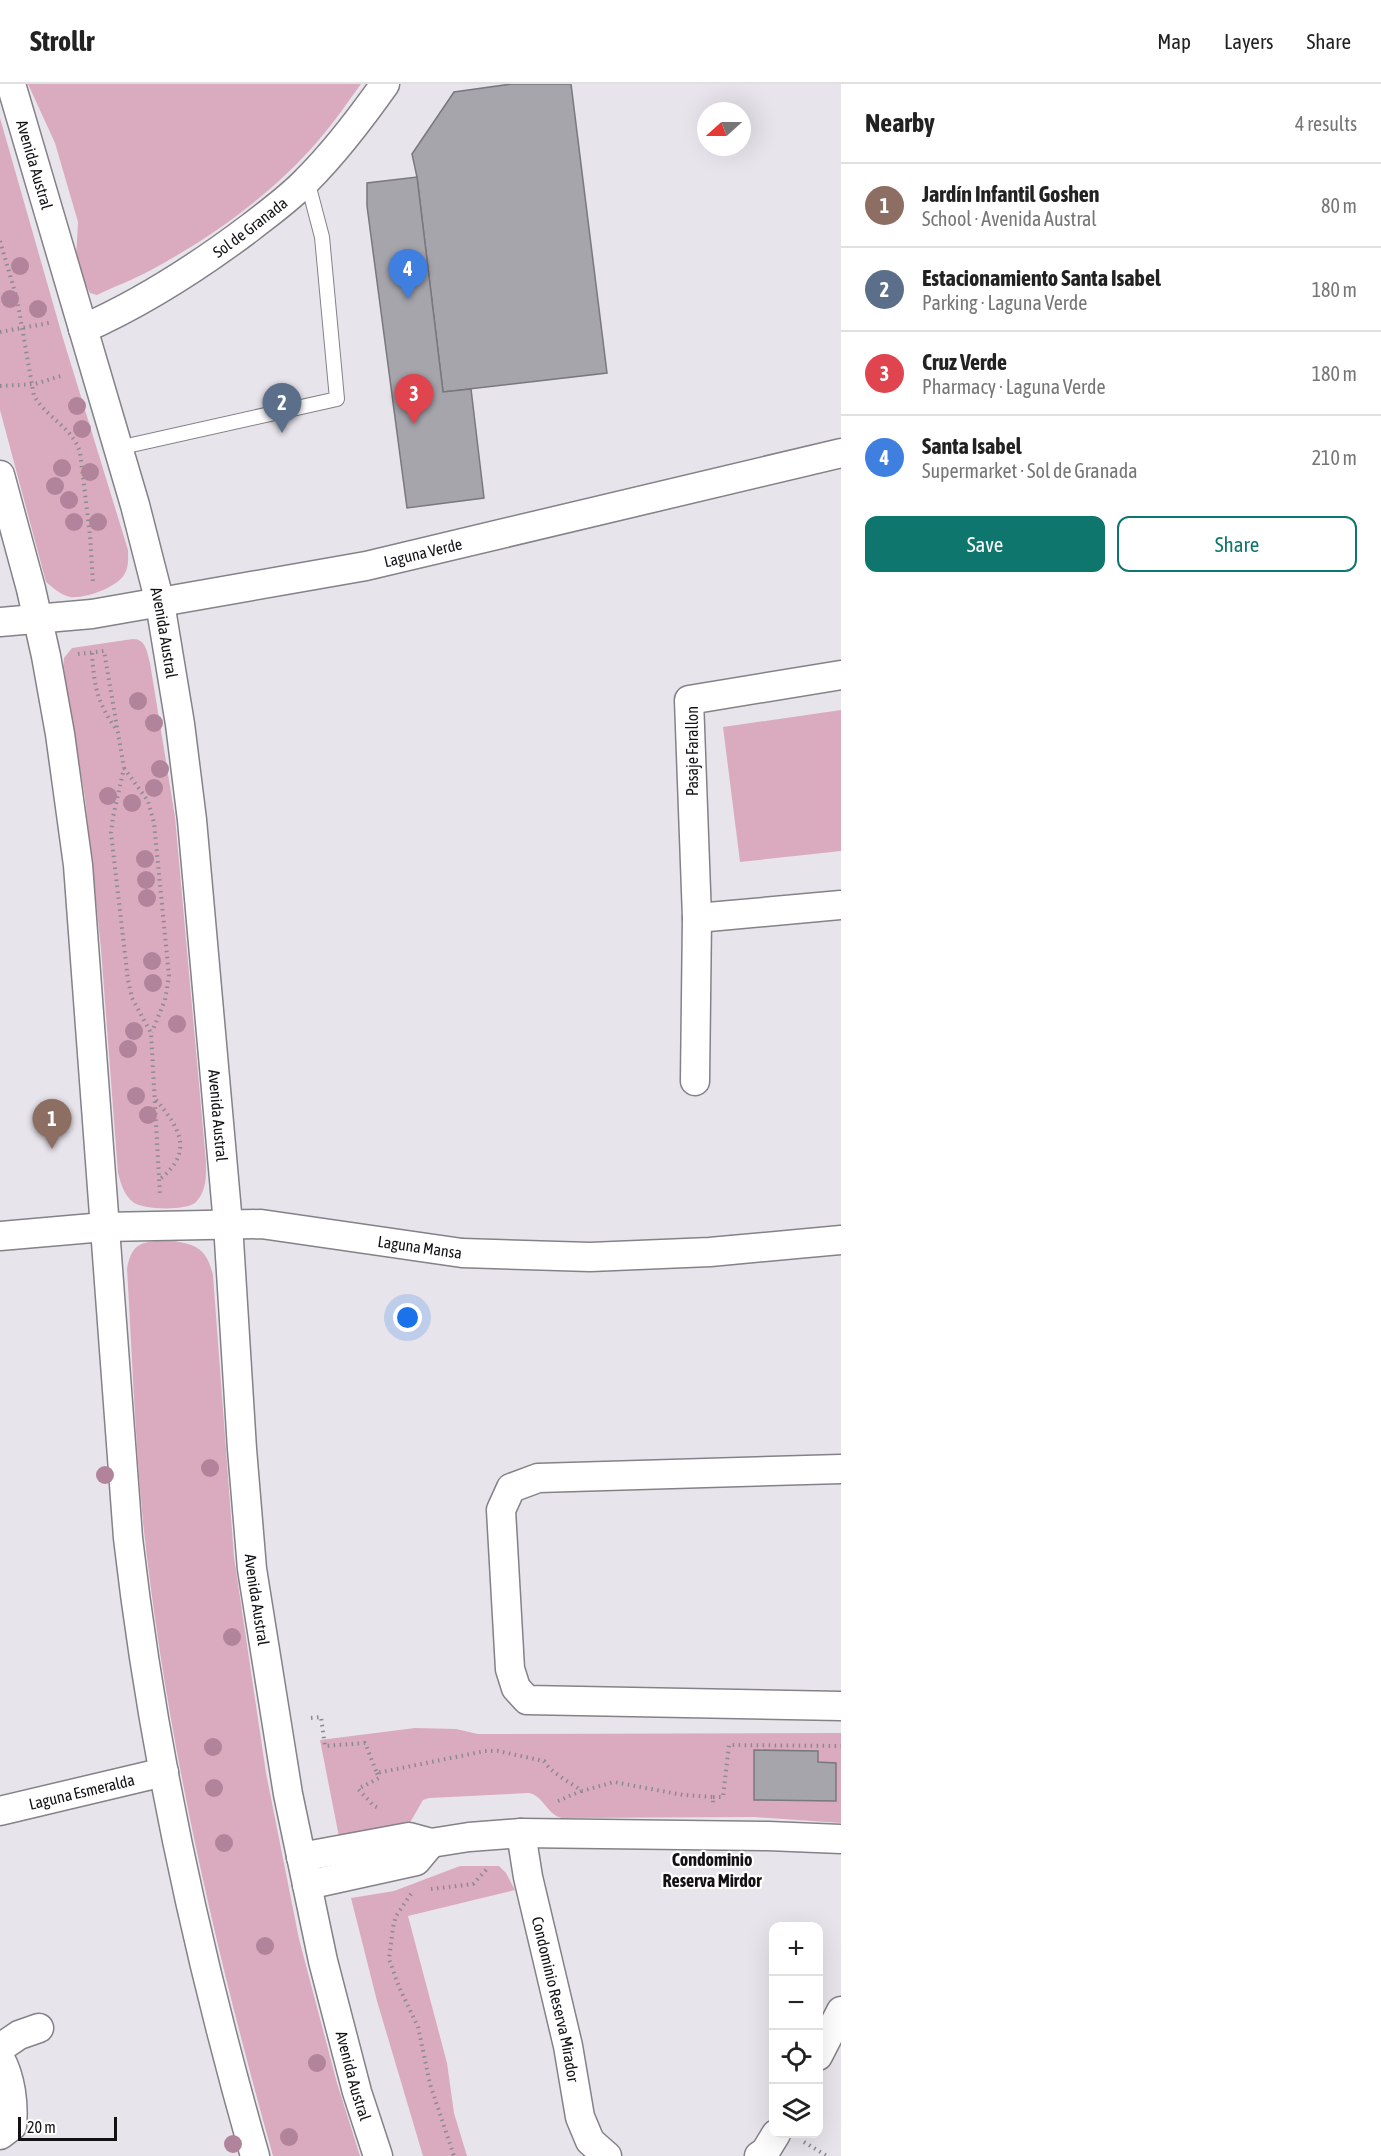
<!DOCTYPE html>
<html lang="en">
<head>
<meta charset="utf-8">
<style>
  :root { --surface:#fff; --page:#f2f2f2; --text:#222; --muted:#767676; --line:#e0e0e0; --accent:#0f766e }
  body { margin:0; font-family:"Asap Condensed",sans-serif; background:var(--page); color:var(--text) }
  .controls { position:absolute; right:18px; bottom:18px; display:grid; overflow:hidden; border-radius:12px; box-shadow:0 6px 24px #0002 }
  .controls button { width:54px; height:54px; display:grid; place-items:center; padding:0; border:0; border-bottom:2px solid var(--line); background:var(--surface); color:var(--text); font:30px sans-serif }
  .compass { position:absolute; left:697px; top:18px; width:54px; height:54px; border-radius:50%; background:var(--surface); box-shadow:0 6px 24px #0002; rotate:249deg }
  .scale { position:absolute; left:18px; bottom:15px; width:99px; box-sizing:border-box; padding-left:6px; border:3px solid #131114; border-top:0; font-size:16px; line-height:21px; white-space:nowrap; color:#131114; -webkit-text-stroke:4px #fff; paint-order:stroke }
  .you { position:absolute; left:408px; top:1234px; width:21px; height:21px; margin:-15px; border:4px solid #fff; border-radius:50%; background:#1a73e8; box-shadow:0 0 0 9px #1a73e833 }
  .badge { display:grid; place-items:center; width:39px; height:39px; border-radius:50%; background:var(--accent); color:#fff; font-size:20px; font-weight:700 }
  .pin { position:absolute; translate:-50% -50px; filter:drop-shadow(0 2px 3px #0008) }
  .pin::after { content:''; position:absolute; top:32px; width:21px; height:18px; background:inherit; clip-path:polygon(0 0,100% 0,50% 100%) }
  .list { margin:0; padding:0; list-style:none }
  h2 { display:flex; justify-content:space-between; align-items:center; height:78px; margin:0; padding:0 24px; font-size:26px }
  h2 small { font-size:20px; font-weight:400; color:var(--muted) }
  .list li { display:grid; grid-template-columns:39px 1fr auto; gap:18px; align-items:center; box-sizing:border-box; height:84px; padding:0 24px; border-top:2px solid var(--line) }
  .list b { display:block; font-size:22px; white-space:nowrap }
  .list p { margin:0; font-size:20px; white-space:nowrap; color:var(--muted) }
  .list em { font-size:20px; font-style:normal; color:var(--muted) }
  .actions { display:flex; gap:12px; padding:18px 24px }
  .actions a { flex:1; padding:14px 0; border:2px solid var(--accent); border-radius:12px; text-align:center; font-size:21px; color:var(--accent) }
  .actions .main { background:var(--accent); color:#fff }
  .icon { flex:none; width:33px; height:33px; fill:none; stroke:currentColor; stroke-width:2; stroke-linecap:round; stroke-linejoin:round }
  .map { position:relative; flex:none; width:841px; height:2072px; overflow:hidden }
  header { display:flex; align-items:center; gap:36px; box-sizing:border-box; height:84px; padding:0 30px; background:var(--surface); border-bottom:2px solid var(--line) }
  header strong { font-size:28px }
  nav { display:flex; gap:33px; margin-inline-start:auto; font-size:21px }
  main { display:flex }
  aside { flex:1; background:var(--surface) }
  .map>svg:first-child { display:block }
  .green { fill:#daabbe }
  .building { fill:#a6a5ac; stroke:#79787f; stroke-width:1.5 }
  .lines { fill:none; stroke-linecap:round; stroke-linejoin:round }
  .lane-casing { stroke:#858188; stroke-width:16 }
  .street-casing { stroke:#858188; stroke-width:31 }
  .path { stroke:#8d8a8f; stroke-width:4; stroke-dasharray:1.5 4.5; stroke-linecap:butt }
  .lane { stroke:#fff; stroke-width:14 }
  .street { stroke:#fff; stroke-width:28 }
  .tree { fill:#b1849c }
  .labels { text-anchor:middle; stroke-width:4.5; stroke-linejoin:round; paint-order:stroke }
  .street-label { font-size:16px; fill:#131114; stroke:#fff }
  .neighbourhood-label { font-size:18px; font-weight:bold; fill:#131114; stroke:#fff }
</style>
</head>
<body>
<header>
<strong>Strollr</strong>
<nav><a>Map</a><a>Layers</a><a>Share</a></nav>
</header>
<main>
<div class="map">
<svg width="841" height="2072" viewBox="0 0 841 2072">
  <rect width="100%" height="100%" fill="#e8e4eb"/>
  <!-- green -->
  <g class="green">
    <path d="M28,0H361C347,19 333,40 317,58C271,111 212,153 151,186C133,196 115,202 97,211L90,209L83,196L76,175L78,138L55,59Z"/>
    <path d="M0,34L62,251L128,466C128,474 129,482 125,489C119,503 85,515 70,513C61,511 53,504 46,498L0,326Z"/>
    <path d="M133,555C146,555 147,568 150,579L175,733L206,1078C206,1092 207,1106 196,1118C188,1127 142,1126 133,1118C124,1111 121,1100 118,1089L101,865L85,714L63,584L64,574L72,564Z"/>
    <path d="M841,626V767L740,778L723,643Z"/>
    <path d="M169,1156C195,1161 206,1162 213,1191L234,1473L266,1689L299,1855L337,1999L360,2072H273C215,1865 166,1653 143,1438C135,1354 132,1269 127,1185C132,1157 143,1158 169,1156Z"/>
    <path d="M415,1644L456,1645L478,1650L841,1649V1739L755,1733L562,1734C547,1731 544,1712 529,1709L429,1714L423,1716L408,1742L340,1758L320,1656Z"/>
    <path d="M460,1782H499L506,1789L515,1806L408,1832L447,1979L454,2029L467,2072H423L377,1917L351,1814L394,1807Z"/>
  </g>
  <!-- building -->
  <g class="building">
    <path d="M511,0H571L607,289L443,308L417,93L412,70L454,8Z"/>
    <path d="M417,93L443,308L471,305L484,414L407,424L367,122V99Z"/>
    <path d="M754,1666L818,1667V1678L836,1679V1717L754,1716Z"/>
  </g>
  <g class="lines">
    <defs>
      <path id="lane" d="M118,364L337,315L322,153L307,96"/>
      <g id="street">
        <path id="s1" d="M11,0L135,421L160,519L180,640L192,736L228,1140L242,1365L252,1485L288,1710L323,1877L357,2008L378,2072"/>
        <path id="s2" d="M83,245C144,218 198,183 251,143C270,128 290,114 307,96C336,67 361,34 385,0"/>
        <path d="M0,391L31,505L46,572L60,650L78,781L128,1454C152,1663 197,1869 255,2072"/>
        <path id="s3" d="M0,538L92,530L366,482L841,369"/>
        <path d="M697,834L841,821"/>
        <path d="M695,997L697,834L689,616L841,591"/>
        <path id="s4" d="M0,1152L104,1143L261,1140L462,1169L590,1173L710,1168L841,1156"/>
        <path d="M841,1385L538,1394L511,1404L501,1426L510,1585L516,1604L527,1616L841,1622"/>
        <path id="s5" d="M0,1727L164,1688"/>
        <path id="s6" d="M521,1749L528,1793L568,1962L580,2033L590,2057L607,2072"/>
        <path d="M301,1773L409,1753L431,1759L469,1753L521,1749L768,1752L841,1755"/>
        <path d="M307,1801L416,1777L431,1759"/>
        <path d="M0,1964L19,1951L39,1944"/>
        <path d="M818,1972L841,1927"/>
        <path d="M0,1974C11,1994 14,2020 12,2042L0,2051"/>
        <path d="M759,2072L765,2068L776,2050"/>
      </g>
    </defs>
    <!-- lane casing -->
    <use href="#lane" class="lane-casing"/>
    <!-- street casing -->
    <use href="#street" class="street-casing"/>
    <!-- path -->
    <g class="path">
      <path d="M0,157L17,215L34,312C48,335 71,342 80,368L90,451L93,499"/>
      <path d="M0,248L49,239"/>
      <path d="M0,302L35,300L64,291"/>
      <path d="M92,569C94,602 97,618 116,645"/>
      <path d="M78,570L104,567L124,684L113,733L111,749L128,896L132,914L151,949L160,1111"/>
      <path d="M124,684L148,717L154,739L169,892L165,916L152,948"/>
      <path d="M156,1016C180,1044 194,1068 160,1095"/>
      <path d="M311,1634L321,1633L325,1662L365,1659L377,1689L485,1667H498L544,1677C550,1688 571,1699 582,1707L614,1698L683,1711L713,1713V1721"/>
      <path d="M377,1689L379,1694L358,1705L374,1722L381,1725"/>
      <path d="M713,1713H723L729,1661L841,1662"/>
      <path d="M558,1717L581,1707"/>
      <path d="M431,1805L473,1800L488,1784"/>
      <path d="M411,1810L396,1832L393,1843L389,1875L399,1903L418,1943L430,2000L454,2072"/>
      <path d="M804,2058L827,2072"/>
    </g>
    <!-- lane -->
    <use href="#lane" class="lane"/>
    <!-- street -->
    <use href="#street" class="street"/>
  </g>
  <!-- trees -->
  <g class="tree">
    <circle cx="20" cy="182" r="9"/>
    <circle cx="10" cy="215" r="9"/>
    <circle cx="38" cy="225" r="9"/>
    <circle cx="77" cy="322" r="9"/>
    <circle cx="82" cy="345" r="9"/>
    <circle cx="62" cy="384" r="9"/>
    <circle cx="90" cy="388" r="9"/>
    <circle cx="55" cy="402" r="9"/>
    <circle cx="69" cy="416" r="9"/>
    <circle cx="74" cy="438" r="9"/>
    <circle cx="98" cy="438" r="9"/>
    <circle cx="138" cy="617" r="9"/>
    <circle cx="154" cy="639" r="9"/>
    <circle cx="160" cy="685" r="9"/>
    <circle cx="154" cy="704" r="9"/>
    <circle cx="108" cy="712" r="9"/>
    <circle cx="132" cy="719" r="9"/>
    <circle cx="145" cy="775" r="9"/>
    <circle cx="146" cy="796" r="9"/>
    <circle cx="147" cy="814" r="9"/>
    <circle cx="152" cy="877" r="9"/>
    <circle cx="153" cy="899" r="9"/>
    <circle cx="177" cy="940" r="9"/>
    <circle cx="134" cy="947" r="9"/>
    <circle cx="128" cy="965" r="9"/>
    <circle cx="136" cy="1012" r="9"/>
    <circle cx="148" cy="1031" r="9"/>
    <circle cx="210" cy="1384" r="9"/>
    <circle cx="105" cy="1391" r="9"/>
    <circle cx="232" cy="1553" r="9"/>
    <circle cx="213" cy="1663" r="9"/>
    <circle cx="214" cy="1704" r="9"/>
    <circle cx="224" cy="1759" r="9"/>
    <circle cx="265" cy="1862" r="9"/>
    <circle cx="317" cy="1979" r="9"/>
    <circle cx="289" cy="2053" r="9"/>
    <circle cx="233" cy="2060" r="9"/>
  </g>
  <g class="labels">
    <!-- street labels -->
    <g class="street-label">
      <text dy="6" stroke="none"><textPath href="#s1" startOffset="84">Avenida Austral</textPath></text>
      <text dy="6" stroke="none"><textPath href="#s2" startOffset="196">Sol de Granada</textPath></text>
      <text dy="6" stroke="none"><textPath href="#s3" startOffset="429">Laguna Verde</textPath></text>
      <text dy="6" stroke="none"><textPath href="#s1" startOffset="570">Avenida Austral</textPath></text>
      <text transform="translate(692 667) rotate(-90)" y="6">Pasaje Farallon</text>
      <text dy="6" stroke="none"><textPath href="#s1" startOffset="1056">Avenida Austral</textPath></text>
      <text dy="6" stroke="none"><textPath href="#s4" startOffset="422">Laguna Mansa</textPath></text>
      <text dy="6" stroke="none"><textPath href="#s1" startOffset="1542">Avenida Austral</textPath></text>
      <text dy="6" stroke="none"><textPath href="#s5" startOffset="84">Laguna Esmeralda</textPath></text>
      <text dy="6" stroke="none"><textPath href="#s6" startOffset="170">Condominio Reserva Mirador</textPath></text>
      <text dy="6" stroke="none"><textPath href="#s1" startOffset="2028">Avenida Austral</textPath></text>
    </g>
    <!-- neighbourhood labels -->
    <g class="neighbourhood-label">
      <text x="712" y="1782">Condominio<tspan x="712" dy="21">Reserva Mirdor</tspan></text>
    </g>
  </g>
</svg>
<div class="controls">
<button>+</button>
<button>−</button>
<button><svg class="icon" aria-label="locate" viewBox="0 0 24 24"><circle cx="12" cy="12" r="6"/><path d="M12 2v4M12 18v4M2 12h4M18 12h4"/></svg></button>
<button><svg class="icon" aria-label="layers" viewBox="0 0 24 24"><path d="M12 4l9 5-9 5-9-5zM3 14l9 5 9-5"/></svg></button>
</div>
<svg class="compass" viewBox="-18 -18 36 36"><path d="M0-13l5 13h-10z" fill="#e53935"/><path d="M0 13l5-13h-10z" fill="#767676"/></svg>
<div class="scale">20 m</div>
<div class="you"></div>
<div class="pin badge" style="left:52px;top:1065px;background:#8d6e63">1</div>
<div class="pin badge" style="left:282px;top:349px;background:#5c6f8a">2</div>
<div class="pin badge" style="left:414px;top:340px;background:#e0444e">3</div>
<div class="pin badge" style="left:408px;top:215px;background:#3f7fe0">4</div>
</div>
<aside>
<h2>Nearby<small>4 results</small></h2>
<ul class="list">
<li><span class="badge" style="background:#8d6e63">1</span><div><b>Jardín Infantil Goshen</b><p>School · Avenida Austral</p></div><em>80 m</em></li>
<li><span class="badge" style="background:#5c6f8a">2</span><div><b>Estacionamiento Santa Isabel</b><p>Parking · Laguna Verde</p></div><em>180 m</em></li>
<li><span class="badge" style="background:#e0444e">3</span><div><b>Cruz Verde</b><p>Pharmacy · Laguna Verde</p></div><em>180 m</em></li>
<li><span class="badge" style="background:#3f7fe0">4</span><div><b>Santa Isabel</b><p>Supermarket · Sol de Granada</p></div><em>210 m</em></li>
</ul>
<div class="actions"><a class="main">Save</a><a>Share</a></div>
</aside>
</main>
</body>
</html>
